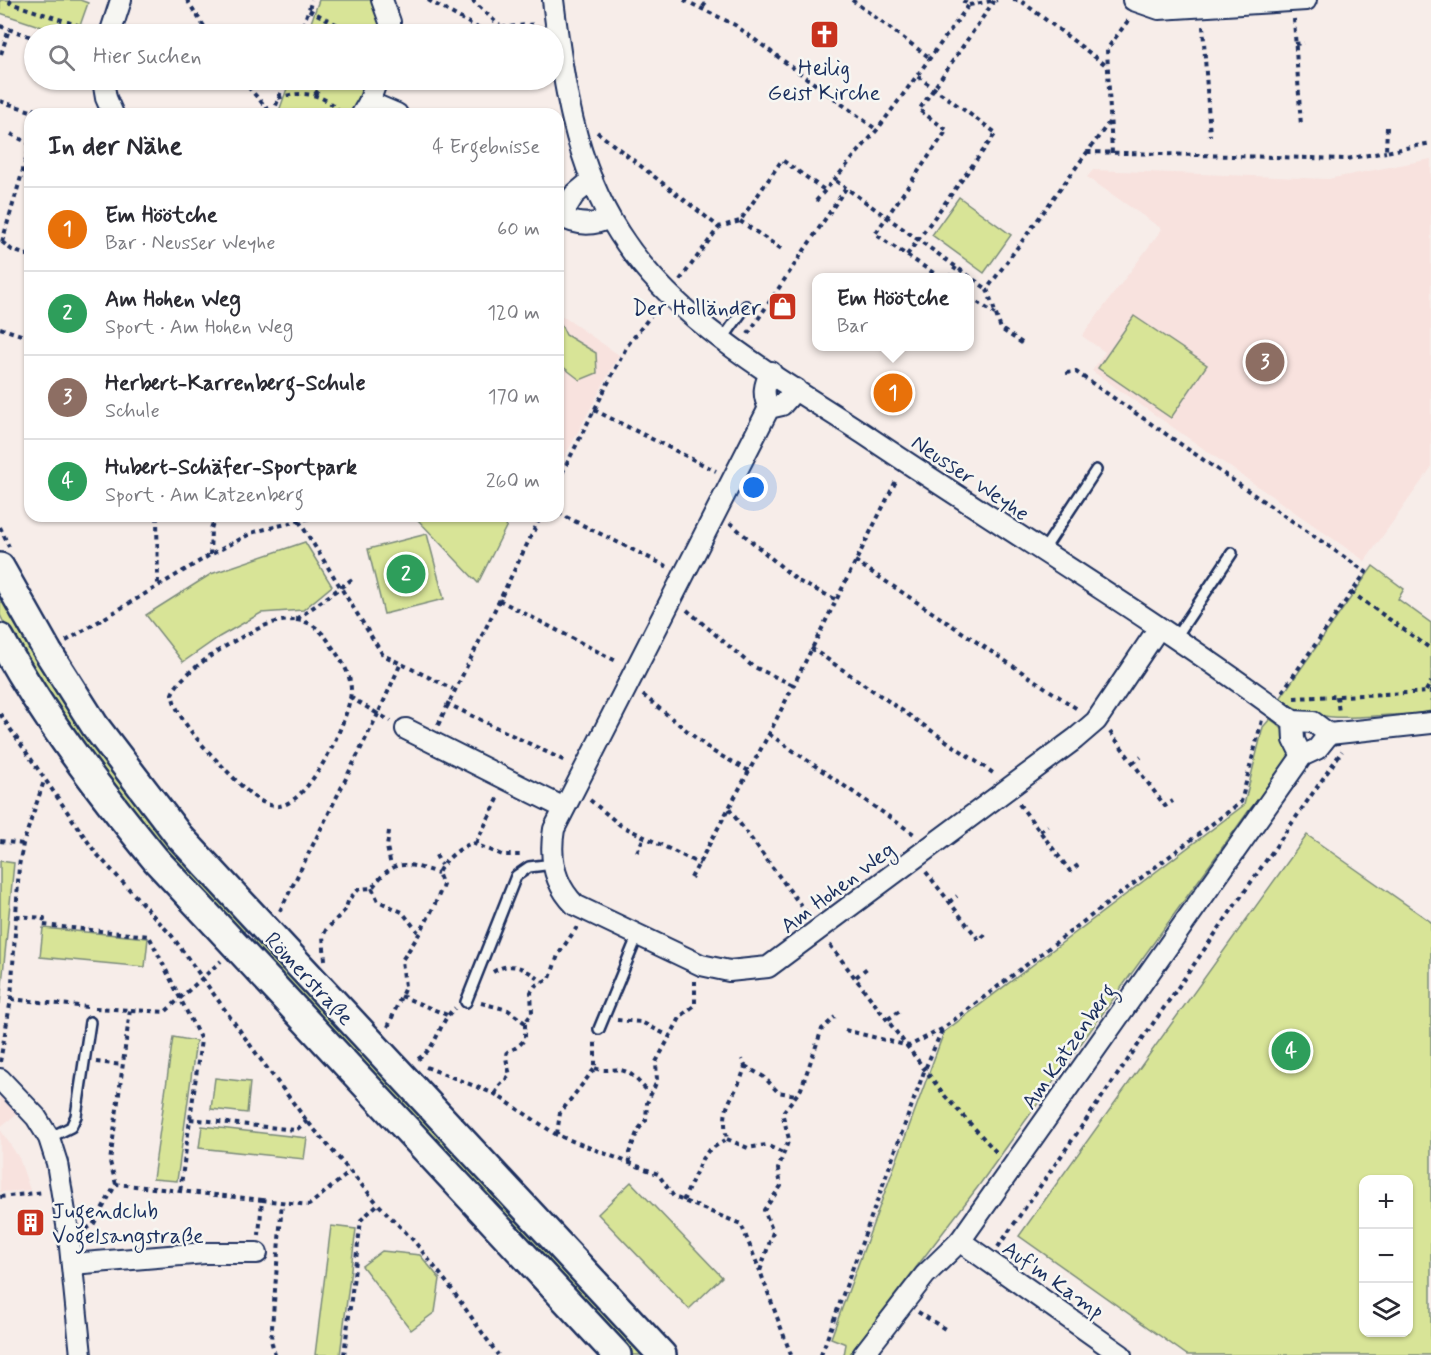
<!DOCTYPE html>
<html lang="de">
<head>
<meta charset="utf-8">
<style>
  :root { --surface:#fff; --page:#f2f2f3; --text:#2b2b33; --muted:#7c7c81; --line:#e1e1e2; --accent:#7c3aed }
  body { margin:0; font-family:Mynerve,sans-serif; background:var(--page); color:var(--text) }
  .controls { position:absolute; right:18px; bottom:18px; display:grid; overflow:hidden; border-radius:12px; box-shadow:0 2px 4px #0004 }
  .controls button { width:54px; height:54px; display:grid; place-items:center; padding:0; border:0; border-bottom:2px solid var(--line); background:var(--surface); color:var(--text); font:30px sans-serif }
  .you { position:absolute; left:754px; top:488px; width:21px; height:21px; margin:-15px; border:4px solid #fff; border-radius:50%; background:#1a73e8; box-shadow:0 0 0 9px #1a73e833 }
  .badge { display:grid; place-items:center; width:39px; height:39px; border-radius:50%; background:var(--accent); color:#fff; font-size:20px; font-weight:700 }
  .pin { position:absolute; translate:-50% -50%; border:3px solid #fff; box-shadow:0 2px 6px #0006 }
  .popup { position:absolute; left:812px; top:273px; width:162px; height:78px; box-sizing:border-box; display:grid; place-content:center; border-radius:12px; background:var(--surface); filter:drop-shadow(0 2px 4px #0005); font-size:20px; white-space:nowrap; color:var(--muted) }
  .popup b { font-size:22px; color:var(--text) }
  .popup::after { content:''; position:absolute; left:50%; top:100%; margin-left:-12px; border:12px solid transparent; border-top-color:var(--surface) }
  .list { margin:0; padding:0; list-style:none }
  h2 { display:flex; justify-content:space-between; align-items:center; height:78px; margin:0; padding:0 24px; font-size:26px }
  h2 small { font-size:20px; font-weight:400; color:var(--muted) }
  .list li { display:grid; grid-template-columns:39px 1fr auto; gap:18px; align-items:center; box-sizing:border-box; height:84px; padding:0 24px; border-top:2px solid var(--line) }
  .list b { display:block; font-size:22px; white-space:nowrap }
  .list p { margin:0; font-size:20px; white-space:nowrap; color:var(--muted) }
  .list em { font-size:20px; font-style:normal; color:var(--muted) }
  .icon { flex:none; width:33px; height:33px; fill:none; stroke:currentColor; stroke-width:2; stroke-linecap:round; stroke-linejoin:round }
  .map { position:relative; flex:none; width:1431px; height:1355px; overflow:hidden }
  .search { position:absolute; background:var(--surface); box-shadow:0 2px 4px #0004; left:24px; top:24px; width:540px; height:66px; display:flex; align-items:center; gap:15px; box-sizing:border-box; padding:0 21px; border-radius:33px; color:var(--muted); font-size:22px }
  .panel { position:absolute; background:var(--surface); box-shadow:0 2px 4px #0004; left:24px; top:108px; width:540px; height:414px; border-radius:18px }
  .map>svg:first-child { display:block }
  .built { fill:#f8e2de }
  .green { fill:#d8e497; stroke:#7a8a7a; stroke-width:1.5; fill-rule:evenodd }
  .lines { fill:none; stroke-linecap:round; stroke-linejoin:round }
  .lane-casing { stroke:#1b2f5e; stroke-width:14 }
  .street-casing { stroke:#1b2f5e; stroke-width:24 }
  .secondary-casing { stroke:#1b2f5e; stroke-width:32 }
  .path { stroke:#1b2f5e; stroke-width:4; stroke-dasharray:4.5 4.5; stroke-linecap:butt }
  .lane { stroke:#f6f6f2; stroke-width:9 }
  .street { stroke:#f6f6f2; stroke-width:20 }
  .secondary { stroke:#f6f6f2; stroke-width:27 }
  .labels { text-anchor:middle; stroke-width:5; stroke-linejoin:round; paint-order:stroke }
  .poi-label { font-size:22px; fill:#1b2f5e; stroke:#f6f6f2 }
  .street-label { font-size:22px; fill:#1b2f5e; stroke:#f6f6f2 }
</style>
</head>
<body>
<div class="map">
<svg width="1431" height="1355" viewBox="0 0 1431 1355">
  <rect width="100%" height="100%" fill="#f7ede9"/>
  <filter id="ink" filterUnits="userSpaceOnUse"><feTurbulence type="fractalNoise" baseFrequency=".0167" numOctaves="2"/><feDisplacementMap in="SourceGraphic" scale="12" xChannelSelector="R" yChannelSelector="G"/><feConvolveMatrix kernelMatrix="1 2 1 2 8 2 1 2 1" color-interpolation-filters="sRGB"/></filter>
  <g filter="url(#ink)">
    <!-- built -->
    <g class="built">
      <path d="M1431,159V468L1365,561L1092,371L1105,352L1082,336L1162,229L1087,177L1093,170L1328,179Z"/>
      <path d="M558,313L619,355L563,460L558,461Z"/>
      <path d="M0,1092L18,1113L0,1127Z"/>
      <path d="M0,1129L19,1158L30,1190L0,1192Z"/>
    </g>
    <!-- green -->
    <g class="green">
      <path d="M0,0H80L88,3L77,34H63L0,13Z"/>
      <path d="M319,0H374L385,34H307Z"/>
      <path d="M290,80H371L355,114H278Z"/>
      <path d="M959,197L1011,235L984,273L932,235Z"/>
      <path d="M1134,316L1207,365L1171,418L1098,368Z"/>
      <path d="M558,318L566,335L596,353L597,373L580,380L558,363Z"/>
      <path d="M428,516L511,517L478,583L417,519Z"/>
      <path d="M427,534L444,599L384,614L368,549Z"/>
      <path d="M305,542L332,586L303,610L261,613L219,637L183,662L146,615L211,574Z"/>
      <path d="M1373,566L1404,589L1398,599L1431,623V711C1418,715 1402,714 1389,715C1349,718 1315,722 1279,700Z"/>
      <path d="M0,590L248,928L239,936L109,786L35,676L4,623L0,615Z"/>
      <path d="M1270,719C1315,747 1272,783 1250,809L977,1188L849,1355H844L846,1344L831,1338L944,1032L1244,805L1263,727Z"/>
      <path d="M1307,835L1431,922V1355H1187L1019,1236ZM1364,1180H1408V1332H1364Z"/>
      <path d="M0,861L14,863L0,1004Z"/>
      <path d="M43,928L148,938L145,967L40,957Z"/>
      <path d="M257,937L649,1355H632L248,945Z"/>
      <path d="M173,1037L196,1041L177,1181L153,1179Z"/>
      <path d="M215,1078L250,1082L247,1113L211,1109Z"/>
      <path d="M202,1126L307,1138L304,1159L199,1148Z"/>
      <path d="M631,1182L722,1277L689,1309L598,1214Z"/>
      <path d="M331,1226L356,1229L340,1355H315Z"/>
      <path d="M382,1251L420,1255L440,1279L435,1312L411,1330L362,1266Z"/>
    </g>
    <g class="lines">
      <defs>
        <g id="lane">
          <path d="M722,340L746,306"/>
          <path d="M1043,551L1096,470"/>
          <path d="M1174,640L1232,553"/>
          <path d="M466,1002L516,876L529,867L553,864"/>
          <path d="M599,1029L637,937"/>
          <path d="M49,1138L71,1127L76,1116L90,1022"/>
        </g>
        <g id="street">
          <path d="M382,0L390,22V34"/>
          <path d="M553,0C563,81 574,163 619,233C677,324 776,376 864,434C1007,530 1155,619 1293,721L1313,722L1329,734L1431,723"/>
          <path d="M1133,0L1159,9L1306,0"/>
          <path d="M110,34L121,0"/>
          <path d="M103,80L106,98L113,114"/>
          <path d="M369,102L377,80"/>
          <path d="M362,114L369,102L397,114"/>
          <path d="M558,215C575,225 592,227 609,218"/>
          <path d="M558,221L574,195L592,180"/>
          <path d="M796,389L782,405L769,408L554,829C549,858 554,884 575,905L701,965L729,971L768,967L1075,739L1096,721L1158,629"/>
          <path d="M769,408C762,394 764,385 771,372"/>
          <path d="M1293,721L1294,740L1302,756"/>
          <path d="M406,729L564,808"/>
          <path d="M0,1079L36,1117L49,1138L57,1163L69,1237L81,1355"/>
          <path d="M960,1241L1121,1355"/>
          <path d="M72,1264L205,1253H257"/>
          <path d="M863,1355L925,1275L960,1241L1302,756L1317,749L1329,734"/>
        </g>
        <g id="secondary">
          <path d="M0,567L48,652L95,726L179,836L662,1355"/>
          <path d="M0,638C43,717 99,790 156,860L617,1355"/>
        </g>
      </defs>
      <!-- lane casing -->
      <use href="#lane" class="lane-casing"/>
      <!-- street casing -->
      <use href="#street" class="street-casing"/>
      <!-- secondary casing -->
      <use href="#secondary" class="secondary-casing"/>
      <!-- path -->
      <g class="path">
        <path d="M11,0L10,3L80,26"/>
        <path d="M187,0L209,34"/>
        <path d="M428,0L476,27L487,29L537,24"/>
        <path d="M472,0L501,27"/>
        <path d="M684,0L735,25L877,130"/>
        <path d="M852,0L930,58"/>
        <path d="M1013,0L1021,1L1107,66"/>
        <path d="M969,5L997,0"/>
        <path d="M703,7L708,0"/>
        <path d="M309,10L338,25L342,34"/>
        <path d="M1294,19L1301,126"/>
        <path d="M0,26L34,38"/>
        <path d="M1203,26L1210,136"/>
        <path d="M300,34L312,0"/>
        <path d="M1295,44L1304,43"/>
        <path d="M1,54L9,29"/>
        <path d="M242,80L272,114"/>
        <path d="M315,94L327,80"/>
        <path d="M278,98C303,90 325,93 341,114"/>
        <path d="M0,101L40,114"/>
        <path d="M34,112L37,106"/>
        <path d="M273,114L285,80"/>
        <path d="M1387,127L1386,152L1431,143"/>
        <path d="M597,132L719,227L740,221L782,160L826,191"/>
        <path d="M11,134L30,144"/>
        <path d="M1087,152L1346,159L1386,152"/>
        <path d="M1112,153L1107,49L1130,18"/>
        <path d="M836,181L846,188"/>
        <path d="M816,201L877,130L969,5L962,0"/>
        <path d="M740,221L783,250"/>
        <path d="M2,242L30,146"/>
        <path d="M2,242L12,250L30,256"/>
        <path d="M907,255L996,133L917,76"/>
        <path d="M941,278L875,234L947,130L919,110L994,1"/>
        <path d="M949,278L956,267"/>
        <path d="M680,280L719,227"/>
        <path d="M970,297L995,314"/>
        <path d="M0,328L30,338"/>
        <path d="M748,334L846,188L987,289"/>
        <path d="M1022,343L1001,329L987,289L1110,121"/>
        <path d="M1066,373L1076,372L1366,572L1282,692"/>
        <path d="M594,410L716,471"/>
        <path d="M558,481L627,346L656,309"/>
        <path d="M558,513L668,567"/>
        <path d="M157,516L158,586"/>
        <path d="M500,519L502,516"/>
        <path d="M299,521L383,655L453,689"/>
        <path d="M730,523L798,581L835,599"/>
        <path d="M0,527L9,547"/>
        <path d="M210,555L211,529L215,516"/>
        <path d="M855,561L1079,710"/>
        <path d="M1351,592L1431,649"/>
        <path d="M499,600L618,662"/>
        <path d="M687,610L752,666L793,685"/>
        <path d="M297,619L355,577"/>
        <path d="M296,620C313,622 322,631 331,645C341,660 351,673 351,691C350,719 307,810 275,806C256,804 237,781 224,768C205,748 178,722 172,694C181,670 244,633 269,624C278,621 287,620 296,620Z"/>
        <path d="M66,641L210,555L254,532L318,516"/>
        <path d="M811,648L996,775"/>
        <path d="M1426,691L1431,682"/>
        <path d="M643,695L712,751L749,771"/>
        <path d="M1337,696L1339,713"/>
        <path d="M350,697L378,714L401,663"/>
        <path d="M1294,698L1431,692"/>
        <path d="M446,703L567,762"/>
        <path d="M0,714L95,852L172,936L261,1060L307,1121L378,1204L414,1241L448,1284L498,1355"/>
        <path d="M438,725L541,516"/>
        <path d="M1110,732L1165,806L1173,801"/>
        <path d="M769,734L914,834"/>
        <path d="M1133,763L1141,757"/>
        <path d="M590,800L620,825L700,864"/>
        <path d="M1019,804L1070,871L1078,865"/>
        <path d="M729,809L808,915"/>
        <path d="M389,831L387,847L391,866"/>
        <path d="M1040,831L1048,826"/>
        <path d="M0,841L23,844"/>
        <path d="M476,843L500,795"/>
        <path d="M637,852L644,837"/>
        <path d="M436,855L441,865"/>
        <path d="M926,872L979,940L986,934"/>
        <path d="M691,878L769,734L897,479"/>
        <path d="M372,888L378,901L402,912L418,932"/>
        <path d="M949,902L957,896"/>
        <path d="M280,911L378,714L391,721"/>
        <path d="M16,916L44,918L43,925L149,936L201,1040L180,1192"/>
        <path d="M830,945L945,1096L998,1154"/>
        <path d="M325,960L323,936L326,930L345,910L349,899L359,889L372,888C395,857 405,863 438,873"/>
        <path d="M493,972C513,959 527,970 543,982"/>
        <path d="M856,977L867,968"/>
        <path d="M401,996L447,1015"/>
        <path d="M11,999L88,1007"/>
        <path d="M481,1003L508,1010L525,1023"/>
        <path d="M95,1008L165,1012L221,961"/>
        <path d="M888,1019L900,1011"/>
        <path d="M617,1020L641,1022L671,1037"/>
        <path d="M388,1027L405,987L402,960C419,936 432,913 443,885L438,873C443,861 459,848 472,843L503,855H520"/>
        <path d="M845,1030L909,1046L942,1029L1241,802L1262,720"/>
        <path d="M418,1059C439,1046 438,1022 455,1008"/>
        <path d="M0,1062L11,999L19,866L23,844L44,781"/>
        <path d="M96,1062L122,1065"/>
        <path d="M745,1066L764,1077L778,1092L796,1095"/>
        <path d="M426,1067L495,1094L557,1135L658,1174L674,1197L741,1224L760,1271"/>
        <path d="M595,1068C605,1073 614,1067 624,1071C635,1074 641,1087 651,1093"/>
        <path d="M495,1094L499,1086L510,1075C501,1040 508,1060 525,1039V1023L532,1013L531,992L535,986L550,978L558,955L577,927"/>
        <path d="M190,1119L296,1130L307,1121"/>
        <path d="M557,1134L560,1113L595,1068V1041"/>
        <path d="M727,1139L748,1148L766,1145L785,1154"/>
        <path d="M630,1163L629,1153L638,1130L646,1120L647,1103L657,1081L656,1062L681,1016L695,1005V981"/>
        <path d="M116,1184L110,1162L130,1010"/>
        <path d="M0,1197L44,1192"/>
        <path d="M262,1200L309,1205L350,1172"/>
        <path d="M683,1201L702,1159L708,1151L727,1139C719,1100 737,1099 745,1066L742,1059"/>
        <path d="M86,1229L93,1225L116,1184L262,1200L259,1235"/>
        <path d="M998,1247L1342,751"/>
        <path d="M918,1312L945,1329"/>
        <path d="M275,1355L271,1340L282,1202"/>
        <path d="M344,1355L361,1220L378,1204"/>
        <path d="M791,1355L760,1271L773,1232L764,1210L781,1186L778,1169L789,1139L783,1116L784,1111L801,1089L822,1029L835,1017"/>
        <path d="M821,1355L925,1069L942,1030"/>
      </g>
      <!-- lane -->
      <use href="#lane" class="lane"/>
      <!-- street -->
      <use href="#street" class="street"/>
      <!-- secondary -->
      <use href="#secondary" class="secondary"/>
    </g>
  </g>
  <!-- icons -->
  <defs>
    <symbol id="church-square" viewBox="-11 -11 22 22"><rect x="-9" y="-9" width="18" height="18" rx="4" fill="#c8321e" stroke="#f6f6f2"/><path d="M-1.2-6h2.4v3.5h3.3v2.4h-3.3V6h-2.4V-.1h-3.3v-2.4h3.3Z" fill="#fff"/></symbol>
    <symbol id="shop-square" viewBox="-11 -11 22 22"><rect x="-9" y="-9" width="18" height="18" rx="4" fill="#c8321e" stroke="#f6f6f2"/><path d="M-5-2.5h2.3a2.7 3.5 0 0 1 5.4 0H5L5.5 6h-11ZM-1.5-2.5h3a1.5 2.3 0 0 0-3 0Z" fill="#fff"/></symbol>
    <symbol id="building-square" viewBox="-11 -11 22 22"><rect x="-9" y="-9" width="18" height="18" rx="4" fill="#c8321e" stroke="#f6f6f2"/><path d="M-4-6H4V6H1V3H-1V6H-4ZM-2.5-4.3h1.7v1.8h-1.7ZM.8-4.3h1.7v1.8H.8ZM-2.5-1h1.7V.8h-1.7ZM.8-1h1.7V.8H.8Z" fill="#fff"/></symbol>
  </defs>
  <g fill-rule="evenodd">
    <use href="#church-square" x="808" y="18" width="33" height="33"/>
    <use href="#shop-square" x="766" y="290" width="33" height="33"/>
    <use href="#building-square" x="14" y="1206" width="33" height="33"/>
  </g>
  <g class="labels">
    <!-- poi labels -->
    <g class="poi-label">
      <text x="824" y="75">Heilig<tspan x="824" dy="25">Geist Kirche</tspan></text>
      <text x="761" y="315" text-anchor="end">Der Holländer</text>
      <text x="52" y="1218" text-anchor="start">Jugendclub<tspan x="52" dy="25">Vogelsangstraße</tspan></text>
    </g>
    <!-- street labels -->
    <g class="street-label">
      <text transform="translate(971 477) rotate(34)" y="8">Neusser Weyhe</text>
      <text transform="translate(837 887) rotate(-37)" y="8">Am Hohen Weg</text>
      <text transform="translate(310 978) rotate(47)" y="8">Römerstraße</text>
      <text transform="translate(1068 1046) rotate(-55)" y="8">Am Katzenberg</text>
      <text transform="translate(1054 1279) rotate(35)" y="8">Auf'm Kamp</text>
    </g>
  </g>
</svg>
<div class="controls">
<button>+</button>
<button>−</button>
<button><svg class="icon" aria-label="layers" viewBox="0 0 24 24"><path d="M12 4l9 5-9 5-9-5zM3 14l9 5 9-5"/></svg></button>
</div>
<div class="you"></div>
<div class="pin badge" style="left:893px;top:393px;background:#e8710a">1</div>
<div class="popup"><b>Em Höötche</b>Bar</div>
<div class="pin badge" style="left:406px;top:574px;background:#2e9e5b">2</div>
<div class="pin badge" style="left:1265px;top:362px;background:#8d6e63">3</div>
<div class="pin badge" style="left:1291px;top:1051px;background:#2e9e5b">4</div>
<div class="search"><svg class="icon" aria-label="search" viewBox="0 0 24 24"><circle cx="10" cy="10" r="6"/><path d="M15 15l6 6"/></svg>Hier suchen</div>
<section class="panel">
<h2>In der Nähe<small>4 Ergebnisse</small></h2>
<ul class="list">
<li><span class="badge" style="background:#e8710a">1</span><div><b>Em Höötche</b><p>Bar · Neusser Weyhe</p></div><em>60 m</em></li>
<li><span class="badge" style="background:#2e9e5b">2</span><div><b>Am Hohen Weg</b><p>Sport · Am Hohen Weg</p></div><em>120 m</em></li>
<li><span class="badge" style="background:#8d6e63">3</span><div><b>Herbert-Karrenberg-Schule</b><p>Schule</p></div><em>170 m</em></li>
<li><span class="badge" style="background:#2e9e5b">4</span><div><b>Hubert-Schäfer-Sportpark</b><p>Sport · Am Katzenberg</p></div><em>260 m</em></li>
</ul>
</section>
</div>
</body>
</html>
